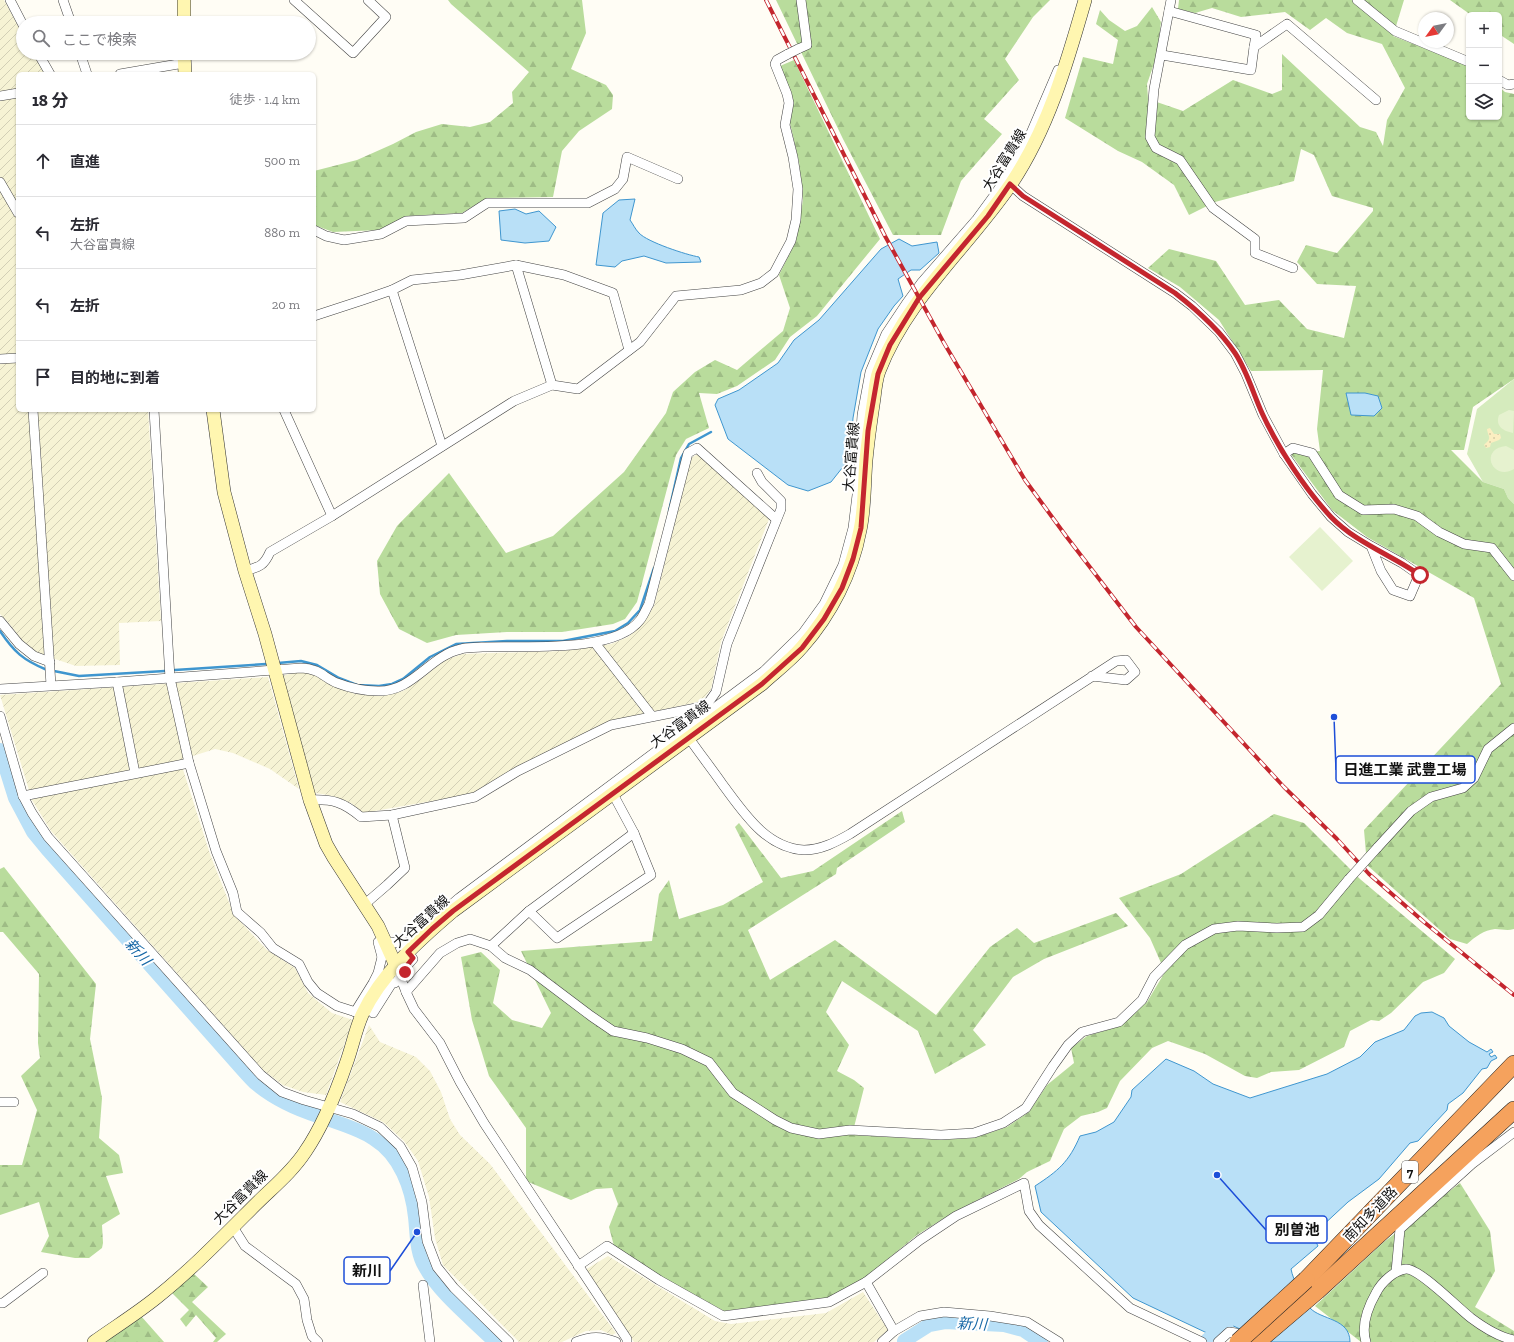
<!DOCTYPE html>
<html lang="ja">
<head>
<meta charset="utf-8">
<style>
  :root { --surface:#fff; --page:#f2f2f3; --text:#2b2b33; --muted:#7c7c81; --line:#e1e1e2 }
  body { margin:0; font-family:"Zilla Slab","Noto Sans JP",serif; background:var(--page); color:var(--text) }
  .controls { position:absolute; right:12px; top:12px; display:grid; overflow:hidden; border-radius:6px; box-shadow:0 1px 3px #0004 }
  .controls button { width:36px; height:36px; display:grid; place-items:center; padding:0; border:0; border-bottom:1px solid var(--line); background:var(--surface); color:var(--text); font:20px sans-serif }
  .compass { position:absolute; left:1418px; top:12px; width:36px; height:36px; border-radius:50%; background:var(--surface); box-shadow:0 1px 3px #0004; rotate:237deg }
  .stop { position:absolute; width:12px; height:12px; margin:-9px; border:3px solid #c4262e; border-radius:50%; background:#fff }
  .stop.end { background:#c4262e; border-color:#fff; box-shadow:0 1px 4px #0008 }
  .list { margin:0; padding:0; list-style:none }
  h2 { display:flex; justify-content:space-between; align-items:center; height:52px; margin:0; padding:0 16px; font-size:17px }
  h2 small { font-size:13px; font-weight:400; color:var(--muted) }
  .list li { display:grid; grid-template-columns:26px 1fr auto; gap:12px; align-items:center; box-sizing:border-box; height:72px; padding:0 16px; border-top:1px solid var(--line) }
  .list b { display:block; font-size:15px; white-space:nowrap }
  .list p { margin:0; font-size:13px; white-space:nowrap; color:var(--muted) }
  .list em { font-size:13px; font-style:normal; color:var(--muted) }
  .icon { flex:none; width:22px; height:22px; fill:none; stroke:currentColor; stroke-width:2; stroke-linecap:round; stroke-linejoin:round }
  .map { position:relative; flex:none; width:1514px; height:1342px; overflow:hidden }
  .search { position:absolute; background:var(--surface); box-shadow:0 1px 3px #0004; left:16px; top:16px; width:300px; height:44px; display:flex; align-items:center; gap:10px; box-sizing:border-box; padding:0 14px; border-radius:22px; color:var(--muted); font-size:15px }
  .panel { position:absolute; background:var(--surface); box-shadow:0 1px 3px #0004; left:16px; top:72px; width:300px; height:340px; border-radius:6px }
  .map>svg:first-child { display:block }
  .farmland { fill:url(#farmland-furrows) }
  .grass { fill:#d5ebbd }
  .forest { fill:url(#forest-firs) }
  .sand { fill:url(#sand-dots) }
  .pitch { fill:#e6f2cf }
  .water { fill:#b9e0f7; stroke:#3f96cf }
  .lines { fill:none; stroke-linecap:round; stroke-linejoin:round }
  .stream { stroke:#3f96cf; stroke-width:2.5 }
  .river { stroke:#b9e0f7; stroke-width:14 }
  .street-casing { stroke:#444; stroke-width:10 }
  .secondary-casing { stroke:#333; stroke-width:14 }
  .highway-casing { stroke:#222; stroke-width:18 }
  .street { stroke:#fff; stroke-width:9 }
  .secondary { stroke:#fff6b0; stroke-width:13 }
  .highway { stroke:#f5a25d; stroke-width:17 }
  .rail-casing { stroke:#c4262e; stroke-width:4 }
  .rail { stroke:#fff; stroke-width:2.5; stroke-dasharray:8; stroke-linecap:butt }
  .street-bridge-casing { stroke:#444; stroke-width:10; stroke-linecap:butt }
  .highway-bridge-casing { stroke:#222; stroke-width:18; stroke-linecap:butt }
  .street-bridge { stroke:#fff; stroke-width:9 }
  .highway-bridge { stroke:#f5a25d; stroke-width:17 }
  .route { stroke:#c4262e; stroke-width:5 }
  .labels { text-anchor:middle; stroke-width:4; stroke-linejoin:round; paint-order:stroke }
  .shield { fill:#fff; stroke:#585858; stroke-width:1 }
  .shield-label { font-size:13px; font-weight:bold; fill:#111 }
  .street-label { font-size:14px; fill:#111; stroke:#fff }
  .water-label { font-size:15px; font-style:italic; fill:#1768a6; stroke:#fff }
  .leader { fill:none; stroke:#1d4ed8; stroke-width:1.5 }
  .callout-dot { fill:#1d4ed8; stroke:#fff; stroke-width:1.5 }
  .callout { fill:#fff; stroke:#1d4ed8; stroke-width:1.5 }
  .callout-label { font-size:15px; text-anchor:middle; font-weight:bold; fill:#111 }
</style>
</head>
<body>
<div class="map">
<svg width="1514" height="1342" viewBox="0 0 1514 1342">
  <defs>
    <pattern id="farmland-furrows" width="10" height="10" patternUnits="userSpaceOnUse"><rect width="10" height="10" fill="#f6f3d4"/><path d="M-1 1l2-2M0 10L10 0M9 11l2-2" fill="none" stroke="#d2cfb5"/></pattern>
    <pattern id="forest-firs" width="22" height="20" patternUnits="userSpaceOnUse"><rect width="22" height="20" fill="#b9dc9c"/><path d="M5 1l3.5 6h-7zM16 11l3.5 6h-7z" fill="#9ebc85"/></pattern>
    <pattern id="sand-dots" width="8" height="8" patternUnits="userSpaceOnUse"><rect width="8" height="8" fill="#fbeec1"/><path d="M2 2h.1M6 6h.1" fill="none" stroke="#d6cba5" stroke-width="1.8" stroke-linecap="round"/></pattern>
  </defs>
  <rect width="100%" height="100%" fill="#fffdf5"/>
  <!-- farmland -->
  <g class="farmland">
    <path d="M0,0H4L23,35V53H33L45,74H18V410H148L161,621L119,623L120,665L76,666L37,653L22,640L8,622L0,614Z"/>
    <path d="M698,454L769,519L721,642L711,689L702,701L610,721L516,767L472,794L363,813L351,803L328,795L315,793L282,676L300,671L312,673L333,685L355,694L381,696L403,691L420,680L445,660L463,654L563,651L611,644L628,637L642,625L654,606L691,458Z"/>
    <path d="M268,677L299,789L270,769L233,753L215,749L180,760L210,854L234,915L267,950L295,968L308,993L332,1013L353,1020L326,1095L303,1092L283,1085L263,1070L51,831L32,800L0,695Z"/>
    <path d="M369,1025L380,1042L416,1057L430,1071L441,1092L450,1119L460,1135L490,1164L616,1333L612,1335L601,1330L586,1331L562,1342H519L443,1265L435,1238L429,1197L418,1161L404,1141L383,1122L340,1102Z"/>
    <path d="M608,1256L715,1321L731,1324L826,1313L863,1292L888,1330L874,1342H634L585,1270Z"/>
  </g>
  <!-- grass -->
  <path class="grass" d="M1514,379V504L1508,498L1504,489L1483,482L1467,454L1477,409Z"/>
  <!-- forest -->
  <g class="forest">
    <path d="M448,0H582L586,33L571,69L606,85L613,95L612,109L579,131L562,151L553,197L487,198L462,213L407,216L380,230L333,232L314,225V171L357,160L393,144L416,132L442,124L470,127L490,122L513,103L512,92L529,72L451,4Z"/>
    <path d="M776,0H1050L1033,17L1005,59L1019,80L984,119L1002,134L961,181L941,235H893L843,139Z"/>
    <path d="M1179,0H1404L1393,36L1469,66V117H1499V87L1505,92L1514,94V379L1473,407L1464,450H1451L1483,482L1504,489L1508,498L1514,504V929C1507,931 1502,929 1495,929C1484,930 1475,937 1467,944L1450,939L1367,865L1364,830L1501,684L1474,598L1367,537L1332,510L1290,453L1320,451L1317,429L1323,370L1251,371L1219,320L1180,287L1148,268L1169,249L1216,261L1245,305L1279,300L1307,329L1344,338L1356,286L1317,284L1297,262L1306,245L1337,253L1373,211V208L1332,196L1314,155L1301,149L1294,181L1215,202L1189,215L1174,185L1142,162L1118,151L1065,118L1083,57L1113,64L1118,40L1096,24L1100,10L1109,20L1125,31L1137,26L1152,7L1161,22L1157,55L1147,84L1148,99L1183,111L1233,80L1272,94L1282,90V54L1360,127L1376,132L1383,146L1387,120L1405,88L1382,44L1347,33L1326,18L1310,30L1285,12L1241,17L1212,8L1195,13L1178,9Z"/>
    <path d="M1450,0H1514V44L1499,34V15H1471Z"/>
    <path d="M794,60L880,239L817,316L790,337L775,360L737,386L717,394L699,393L709,428L686,439L676,455L637,602L625,619L613,624L562,632H507L456,635L427,643L399,629L380,594L377,561L397,526L449,473L506,553L553,536L624,472L666,413L673,392L695,372L715,360L737,370L783,331L790,308L779,275L796,241L803,200L799,162L790,123L780,66Z"/>
    <path d="M902,811L905,822L837,868L836,874L748,930L770,980L835,940L936,1015L990,947L1017,928L1034,943L1116,913L1128,926L1044,959L1013,977L973,1030L986,1045L935,1074L918,1031L842,981L826,1012L849,1045L837,1071L854,1080L864,1088L852,1135L940,1140L974,1138L1007,1127L1029,1112L1047,1085L1074,1063L1071,1048L1087,1036L1120,1026L1147,1002L1165,972L1150,938L1119,898L1181,874L1274,814L1304,823L1360,879L1455,959L1444,973L1423,982L1391,1013L1379,1021L1371,1020L1350,1031L1344,1047L1299,1070L1271,1072L1257,1078L1245,1076L1205,1054L1168,1041L1152,1048L1120,1081L1107,1108L1098,1112L1081,1116L1064,1129L1050,1161L1027,1172L1019,1179L954,1212L917,1235L866,1277L826,1299L724,1311L658,1275L614,1246L609,1227L618,1204L612,1188L596,1189L571,1200L526,1181V1128L489,1076L472,1020L461,957L481,952L500,970L493,1003L512,1020L542,1028L551,1013L521,951L652,941L659,894L669,880L679,919L723,905L763,882L735,827L739,823L781,878L813,871Z"/>
    <path d="M4,867L96,984L90,1039L102,1098L99,1138L119,1155L123,1173L106,1176L120,1214L102,1225L103,1243L102,1248L89,1258H75L41,1252L49,1236L39,1202L0,1215V1165H22L37,1110L21,1076L40,1058L38,1043L39,974L3,932H0V869Z"/>
    <path d="M1460,1183L1490,1231L1495,1271L1475,1307L1514,1331V1342H1361L1315,1306L1384,1242Z"/>
    <path d="M192,1272L208,1287L192,1302L226,1334L217,1342H213L216,1338L196,1315L186,1327L180,1319L189,1310L170,1291Z"/>
    <path d="M141,1316L164,1342H102Z"/>
  </g>
  <!-- sand -->
  <path class="sand" d="M1490,428L1494,434H1500L1501,438L1499,440L1491,443L1490,447L1486,448L1484,445C1485,443 1488,442 1489,439C1490,437 1487,432 1487,429Z"/>
  <!-- pitch -->
  <g class="pitch">
    <path d="M1509,410L1514,411L1513,433C1503,431 1495,426 1499,415Z"/>
    <path d="M1506,446L1514,450V469C1493,482 1478,449 1506,446Z"/>
    <path d="M1320,527L1353,561L1322,591L1289,557Z"/>
  </g>
  <!-- water -->
  <g class="water">
    <path d="M635,199L630,220C633,224 635,229 639,233C647,242 687,255 699,257L701,262L666,263L644,256L622,261L615,267L596,265L603,213L619,200Z"/>
    <path d="M515,209L526,214L539,211L556,227L549,241L525,243L501,240L499,211Z"/>
    <path d="M899,239L912,246L937,242L939,253L920,270H911L898,279L903,296L894,306L878,329L861,372L853,418L850,458L831,482L808,491L788,485L728,439L715,405L718,399L739,390L778,363L794,340L819,320L881,249Z"/>
    <path d="M1346,393H1365L1378,396L1382,408L1374,416L1351,415Z"/>
    <path d="M1432,1012L1444,1018L1449,1026L1469,1042L1487,1052L1491,1049L1493,1052L1489,1054L1491,1057L1495,1055L1497,1058L1491,1061L1487,1068L1482,1069L1463,1093L1448,1104L1447,1110L1418,1141L1410,1143L1379,1179L1348,1202L1320,1228L1315,1240L1318,1246L1291,1269C1293,1280 1303,1300 1310,1308C1321,1320 1350,1318 1350,1342H1268L1227,1323L1224,1320L1207,1333L1133,1298L1041,1212L1035,1186C1058,1171 1069,1162 1080,1136L1096,1132L1114,1122L1131,1097L1132,1090L1166,1059L1194,1071L1213,1084L1250,1098L1327,1074L1360,1057L1375,1042L1404,1030L1415,1016L1421,1013Z"/>
  </g>
  <g class="lines">
    <!-- stream -->
    <g class="stream">
      <path d="M669,511L681,458L689,444L711,432"/>
      <path d="M0,631C14,652 23,660 47,670"/>
      <path d="M278,663L301,661L317,665L339,678L357,685L379,686L392,684L403,679L430,657L456,644L507,641H563L615,631L628,623L640,610L654,568"/>
      <path d="M175,670L266,664"/>
      <path d="M54,671L79,676L165,671"/>
    </g>
    <!-- river -->
    <g class="river">
      <path d="M0,750L15,798L33,832L47,849L234,1060C241,1068 248,1076 255,1083C274,1099 296,1109 318,1116"/>
      <path d="M330,1120C344,1125 361,1130 374,1139C400,1155 412,1188 415,1217C417,1234 416,1252 425,1267C439,1293 473,1320 495,1342"/>
      <path d="M1207,1340L1227,1323"/>
      <path d="M904,1341L929,1325L945,1322L1004,1325L1023,1330L1041,1342"/>
    </g>
    <defs>
      <g id="street">
        <path d="M10,0L23,25"/>
        <path d="M63,0L71,23"/>
        <path d="M294,0L353,53L386,17L368,0"/>
        <path d="M1171,0L1154,89L1150,137L1156,148L1180,160L1213,208L1255,239V253L1293,268"/>
        <path d="M1357,0L1395,31L1469,62"/>
        <path d="M1169,11L1256,35L1254,47L1287,24L1376,100"/>
        <path d="M798,49L807,45L801,0"/>
        <path d="M38,53L50,74"/>
        <path d="M80,53L87,74"/>
        <path d="M1162,55L1251,70L1254,47"/>
        <path d="M120,74L184,63"/>
        <path d="M1499,80L1508,85L1514,84"/>
        <path d="M0,96L18,93"/>
        <path d="M0,182L18,213"/>
        <path d="M1010,184L1023,196L1175,293L1192,306L1219,332L1235,353L1246,374L1263,415L1284,454L1312,494L1331,517L1348,532L1371,546L1381,571L1393,590L1410,596L1419,575L1402,563L1371,546"/>
        <path d="M314,230L326,236L344,240L381,234L406,221L464,218L487,203H588L615,189L623,179L627,157L678,179"/>
        <path d="M516,265L552,385"/>
        <path d="M392,290L442,446"/>
        <path d="M314,316L363,300L392,290L412,280L460,275L516,265L564,275L613,293L629,350"/>
        <path d="M0,359L18,358"/>
        <path d="M33,410L51,685"/>
        <path d="M154,410L170,678L189,763L216,851L233,893L237,912L261,933L273,948L299,964L308,982L317,993L337,1006L362,1014"/>
        <path d="M284,410L332,516"/>
        <path d="M1284,454L1293,448L1312,453L1339,495L1363,510L1394,509L1417,516L1439,532L1464,544L1492,548L1514,576"/>
        <path d="M245,571C259,567 264,566 270,552L332,516L514,401L552,385L578,389L640,342L676,296L741,290L761,283L774,273L791,241L796,220L798,189L793,157L785,125L789,103L787,94L775,64L777,60L788,54"/>
        <path d="M0,621L19,644L34,656L50,662"/>
        <path d="M595,643L652,716"/>
        <path d="M117,682L135,773"/>
        <path d="M0,689L117,682L301,668C305,668 311,669 316,671C323,674 329,680 337,683C350,688 364,691 378,691C413,692 429,656 461,649C467,647 475,648 482,647C522,645 614,654 640,620C644,615 646,609 649,604L688,453L697,448L776,519"/>
        <path d="M0,716L23,796L32,813L48,837L261,1075L282,1092L304,1100L353,1114L380,1127L400,1146L412,1167L422,1202L427,1241L437,1267L454,1288L509,1342"/>
        <path d="M689,738C700,754 712,769 723,785C744,813 766,848 804,850C821,850 836,842 850,834L1116,661L1126,660L1135,672L1126,680L1092,676"/>
        <path d="M23,796L189,763"/>
        <path d="M310,800C333,799 343,802 361,817L392,815L475,797L518,771L611,725L706,706L716,692L727,644L781,509V501L762,482L757,473"/>
        <path d="M1377,848L1411,811L1431,797L1463,788L1474,778L1488,749L1514,728"/>
        <path d="M365,904L387,885L405,868L392,815"/>
        <path d="M529,911L557,938L651,875L634,833L613,794"/>
        <path d="M378,942L382,957"/>
        <path d="M403,944L409,942L459,898L764,671L803,633L824,604L843,565L853,528L857,495L862,415L870,372L886,334L906,304L922,282L977,219L996,193L1025,147L1058,70"/>
        <path d="M491,946L529,911L634,833"/>
        <path d="M396,966L406,992L440,953L457,943L470,939L491,946L505,958L530,970L591,1016L613,1031L647,1038L682,1049L709,1062L733,1093L775,1120L791,1128L819,1134L850,1130L941,1135L974,1133L1003,1123L1026,1108L1053,1066L1068,1045L1082,1032L1119,1022L1142,1000L1154,977L1185,945L1214,929L1238,926L1277,928L1303,927L1319,915L1349,879"/>
        <path d="M406,992L414,1009L440,1043L460,1082L484,1123L627,1339V1342"/>
        <path d="M355,1012L373,983L378,973L382,957L388,949L391,942L403,944L413,959L405,968V972L395,983H392L373,1013"/>
        <path d="M0,1102H14"/>
        <path d="M233,1227L245,1246L296,1284L304,1299L307,1320L312,1336L318,1342"/>
        <path d="M578,1266L607,1246L659,1280L723,1316L829,1302L866,1282L920,1240L956,1216L1024,1183L1029,1211L1039,1225L1130,1308L1202,1342"/>
        <path d="M1396,1272L1400,1229L1472,1164L1514,1132"/>
        <path d="M866,1282L894,1331"/>
        <path d="M423,1285L430,1342"/>
        <path d="M0,1303H3L43,1273"/>
        <path d="M576,1342C591,1336 601,1336 616,1342"/>
        <path d="M882,1342L894,1331L920,1316L944,1312L990,1316L1027,1322L1059,1342"/>
        <path d="M1218,1342L1229,1332L1236,1333L1243,1341"/>
        <path d="M1366,1342C1361,1326 1368,1307 1376,1293C1381,1283 1394,1270 1406,1269C1419,1268 1458,1308 1471,1318C1483,1327 1499,1337 1514,1340"/>
      </g>
      <g id="secondary">
        <path d="M184,0V23"/>
        <path d="M184,53L185,74"/>
        <path d="M213,410L224,492L245,571L265,634L310,800L326,844L334,858L378,926L396,966"/>
        <path d="M94,1342C115,1327 136,1314 156,1298C191,1270 223,1237 255,1205C272,1188 292,1172 305,1152C323,1126 336,1093 346,1064C352,1048 355,1031 362,1015C381,974 419,940 453,911L762,684C775,672 790,661 802,647C831,614 852,573 860,530C865,507 864,483 866,460C868,439 871,418 874,398C875,389 876,379 879,371C907,298 968,247 1011,184C1048,129 1067,63 1085,0"/>
      </g>
      <g id="highway">
        <path d="M1306,1280L1514,1064"/>
        <path d="M1257,1342L1317,1291L1514,1110"/>
      </g>
    </defs>
    <!-- street casing -->
    <use href="#street" class="street-casing"/>
    <!-- secondary casing -->
    <use href="#secondary" class="secondary-casing"/>
    <!-- highway casing -->
    <use href="#highway" class="highway-casing"/>
    <!-- street -->
    <use href="#street" class="street"/>
    <!-- secondary -->
    <use href="#secondary" class="secondary"/>
    <!-- highway -->
    <use href="#highway" class="highway"/>
    <defs>
      <path id="rail" d="M766,0L885,236L944,343L1025,480L1066,536L1136,627L1284,787L1337,839L1369,874L1424,922L1514,995"/>
    </defs>
    <!-- rail casing -->
    <use href="#rail" class="rail-casing"/>
    <!-- rail -->
    <use href="#rail" class="rail"/>
    <defs>
      <g id="street-bridge">
        <path d="M788,54L798,49"/>
        <path d="M1349,879L1377,848"/>
      </g>
      <path id="highway-bridge" d="M1238,1342L1306,1280"/>
    </defs>
    <!-- street-bridge casing -->
    <use href="#street-bridge" class="street-bridge-casing"/>
    <!-- highway-bridge casing -->
    <use href="#highway-bridge" class="highway-bridge-casing"/>
    <!-- street-bridge -->
    <use href="#street-bridge" class="street-bridge"/>
    <!-- highway-bridge -->
    <use href="#highway-bridge" class="highway-bridge"/>
  </g>
  <g class="lines">
    <!-- route -->
    <path class="route" d="M405,972V968L413,958L408,952L432,929L453,911L762,684L802,648L824,619L842,588L853,559L861,528L868,431L878,374L890,345L919,298L988,216L1010,184L1023,196L1175,293C1197,310 1219,329 1235,353C1247,371 1253,393 1262,413C1278,448 1305,489 1331,517C1355,542 1391,555 1420,575"/>
  </g>
  <g class="labels">
    <!-- shield labels -->
    <rect class="shield" x="1402" y="1161" width="16" height="22" rx="3"/>
    <g class="shield-label">
      <text x="1410" y="1177">7</text>
    </g>
    <!-- street labels -->
    <g class="street-label">
      <text transform="translate(1004 160) rotate(-58)" y="5">大谷富貴線</text>
      <text transform="translate(851 457) rotate(-85)" y="5">大谷富貴線</text>
      <text transform="translate(680 724) rotate(-36)" y="5">大谷富貴線</text>
      <text transform="translate(421 921) rotate(-42)" y="5">大谷富貴線</text>
      <text transform="translate(240 1197) rotate(-45)" y="5">大谷富貴線</text>
      <text transform="translate(1370 1214) rotate(-46)" y="5">南知多道路</text>
    </g>
    <!-- water labels -->
    <g class="water-label">
      <text transform="translate(138 952) rotate(48)" y="5">新川</text>
      <text transform="translate(972 1324) rotate(3)" y="5">新川</text>
    </g>
  </g>
  <!-- callouts -->
  <path class="leader" d="M1334 717L1336 770M1217 1175L1266 1230M417 1232L390 1271"/>
  <g class="callout-dot">
    <circle cx="1334" cy="717" r="4"/>
    <circle cx="1217" cy="1175" r="4"/>
    <circle cx="417" cy="1232" r="4"/>
  </g>
  <g class="callout">
    <rect x="1336" y="756" width="139" height="27" rx="4"/>
    <rect x="1266" y="1216" width="61" height="27" rx="4"/>
    <rect x="344" y="1257" width="46" height="27" rx="4"/>
  </g>
  <g class="callout-label">
    <text x="1405" y="775">日進工業 武豊工場</text>
    <text x="1297" y="1235">別曽池</text>
    <text x="367" y="1276">新川</text>
  </g>
</svg>
<div class="controls">
<button>+</button>
<button>−</button>
<button><svg class="icon" aria-label="layers" viewBox="0 0 24 24"><path d="M12 4l9 5-9 5-9-5zM3 14l9 5 9-5"/></svg></button>
</div>
<svg class="compass" viewBox="-18 -18 36 36"><path d="M0-13l5 13h-10z" fill="#e53935"/><path d="M0 13l5-13h-10z" fill="#7c7c81"/></svg>
<div class="stop" style="left:1420px;top:575px"></div>
<div class="stop end" style="left:405px;top:972px"></div>
<div class="search"><svg class="icon" aria-label="search" viewBox="0 0 24 24"><circle cx="10" cy="10" r="6"/><path d="M15 15l6 6"/></svg>ここで検索</div>
<section class="panel">
<h2>18 分<small>徒歩 · 1.4 km</small></h2>
<ul class="list">
<li><svg class="icon" aria-label="ahead" viewBox="0 0 24 24"><path d="M12 20V5M6 11l6-6 6 6"/></svg><div><b>直進</b></div><em>500 m</em></li>
<li><svg class="icon" aria-label="left" viewBox="0 0 24 24"><path d="M17 20v-9H6M10 6l-5 5 5 5"/></svg><div><b>左折</b><p>大谷富貴線</p></div><em>880 m</em></li>
<li><svg class="icon" aria-label="left" viewBox="0 0 24 24"><path d="M17 20v-9H6M10 6l-5 5 5 5"/></svg><div><b>左折</b></div><em>20 m</em></li>
<li><svg class="icon" aria-label="arrive" viewBox="0 0 24 24"><path d="M6 21V4h12l-3 4 3 4H6"/></svg><div><b>目的地に到着</b></div></li>
</ul>
</section>
</div>
</body>
</html>
